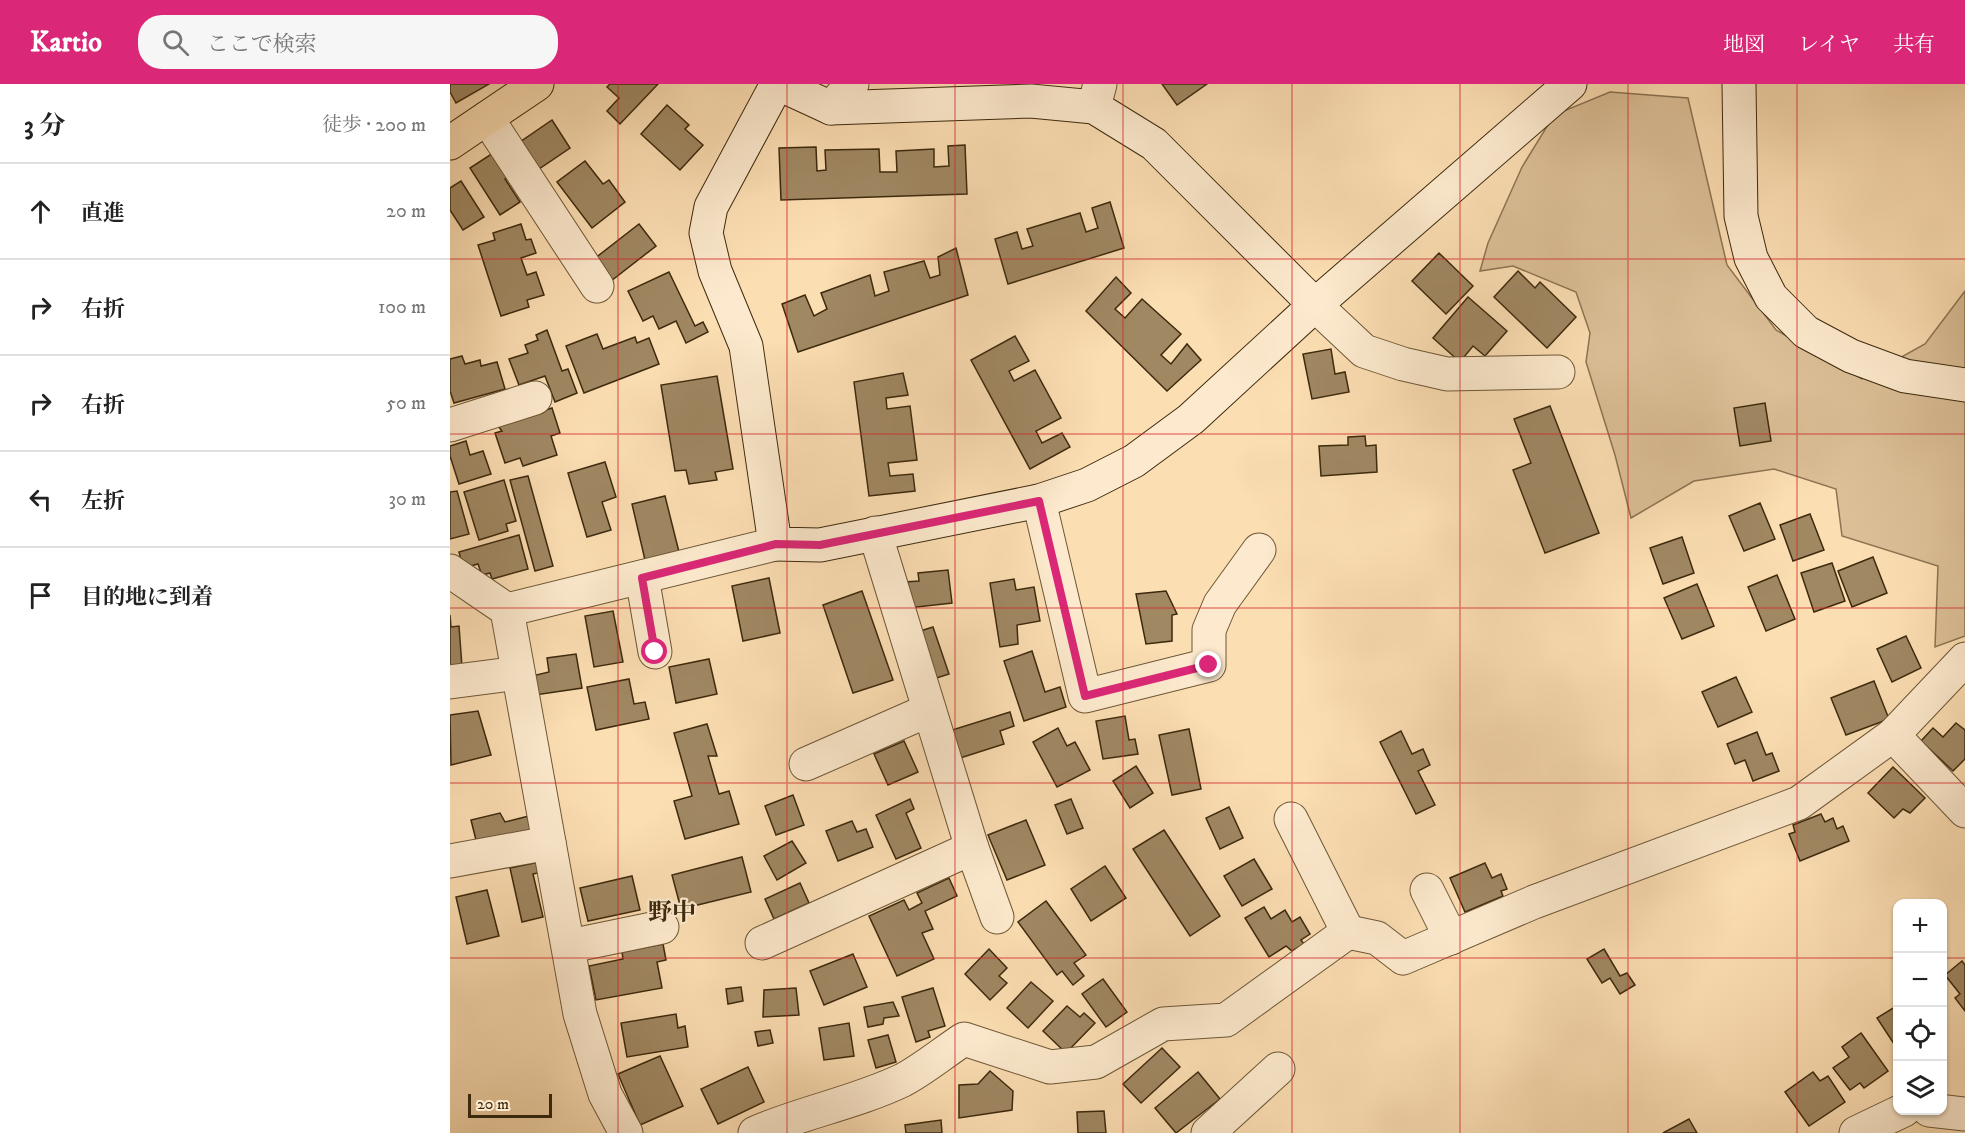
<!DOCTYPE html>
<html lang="ja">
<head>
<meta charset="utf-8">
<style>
  :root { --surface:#fff; --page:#f6f6f6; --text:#222; --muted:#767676; --line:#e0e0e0; --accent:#db2777 }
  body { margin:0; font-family:"IM FELL DW Pica","Noto Serif JP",serif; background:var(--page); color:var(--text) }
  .controls { position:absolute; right:18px; bottom:18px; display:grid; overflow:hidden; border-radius:12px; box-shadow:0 2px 4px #0004 }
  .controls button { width:54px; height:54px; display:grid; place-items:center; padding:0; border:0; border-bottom:2px solid var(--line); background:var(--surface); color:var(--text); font:30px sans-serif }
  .scale { position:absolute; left:18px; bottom:15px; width:84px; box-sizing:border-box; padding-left:6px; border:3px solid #3d2a0d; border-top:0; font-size:16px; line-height:21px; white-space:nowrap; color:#3d2a0d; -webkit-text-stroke:4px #fdeace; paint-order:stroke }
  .stop { position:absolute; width:18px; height:18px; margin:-14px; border:4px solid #db2777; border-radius:50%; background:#fff }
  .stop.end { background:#db2777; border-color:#fff; box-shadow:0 2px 6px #0008 }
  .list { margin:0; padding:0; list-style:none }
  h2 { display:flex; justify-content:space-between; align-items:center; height:78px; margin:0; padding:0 24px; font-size:26px }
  h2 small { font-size:20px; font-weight:400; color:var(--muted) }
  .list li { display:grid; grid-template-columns:39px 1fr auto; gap:18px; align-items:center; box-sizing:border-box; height:96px; padding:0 24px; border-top:2px solid var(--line) }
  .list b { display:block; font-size:22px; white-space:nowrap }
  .list em { font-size:20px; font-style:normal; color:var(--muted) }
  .icon { flex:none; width:33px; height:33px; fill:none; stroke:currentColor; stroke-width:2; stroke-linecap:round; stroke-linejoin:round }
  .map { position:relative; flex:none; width:1515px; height:1049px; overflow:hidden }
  header { display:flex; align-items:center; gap:36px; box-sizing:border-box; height:84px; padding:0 30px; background:var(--accent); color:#fff }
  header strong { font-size:28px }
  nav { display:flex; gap:33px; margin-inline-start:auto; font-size:21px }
  .search { width:420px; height:54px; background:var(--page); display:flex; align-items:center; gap:15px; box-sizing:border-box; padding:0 21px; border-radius:24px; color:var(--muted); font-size:22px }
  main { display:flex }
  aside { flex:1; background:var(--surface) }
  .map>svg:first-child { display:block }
  .green { fill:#dcbf97; stroke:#8c7452; stroke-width:1.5 }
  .building { fill:#a08863; stroke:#3d2a0d; stroke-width:1.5 }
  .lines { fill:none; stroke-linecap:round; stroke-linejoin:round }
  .street-casing { stroke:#6d5736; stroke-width:35 }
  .secondary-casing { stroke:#3d2a0d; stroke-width:35 }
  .primary-casing { stroke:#3d2a0d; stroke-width:35 }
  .street { stroke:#fdeace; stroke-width:33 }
  .secondary { stroke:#fdeace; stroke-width:33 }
  .primary { stroke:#fcdeb3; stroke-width:33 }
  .route { stroke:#db2777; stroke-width:8 }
  .grid { fill:none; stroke:#d62828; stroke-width:1.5; stroke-opacity:0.55 }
  .labels { text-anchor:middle; stroke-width:4.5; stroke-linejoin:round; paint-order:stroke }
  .quarter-label { font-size:24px; font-weight:bold; fill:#3d2a0d; stroke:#fdeace }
</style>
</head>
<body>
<header>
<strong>Kartio</strong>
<div class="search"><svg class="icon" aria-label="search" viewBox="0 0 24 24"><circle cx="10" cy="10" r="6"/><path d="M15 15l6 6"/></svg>ここで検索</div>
<nav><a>地図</a><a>レイヤ</a><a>共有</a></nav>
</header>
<main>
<aside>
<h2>3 分<small>徒歩 · 200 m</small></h2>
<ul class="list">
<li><svg class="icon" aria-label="ahead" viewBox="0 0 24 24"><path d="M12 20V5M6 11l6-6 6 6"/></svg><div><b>直進</b></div><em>20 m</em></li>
<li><svg class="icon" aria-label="right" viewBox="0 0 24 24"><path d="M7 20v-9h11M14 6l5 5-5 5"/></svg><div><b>右折</b></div><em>100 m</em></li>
<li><svg class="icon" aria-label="right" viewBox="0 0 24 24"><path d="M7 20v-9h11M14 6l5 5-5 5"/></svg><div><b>右折</b></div><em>50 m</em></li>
<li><svg class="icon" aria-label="left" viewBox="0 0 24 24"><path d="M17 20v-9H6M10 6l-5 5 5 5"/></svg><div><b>左折</b></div><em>30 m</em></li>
<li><svg class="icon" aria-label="arrive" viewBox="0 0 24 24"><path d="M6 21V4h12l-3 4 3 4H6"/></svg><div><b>目的地に到着</b></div></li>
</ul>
</aside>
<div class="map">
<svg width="1515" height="1049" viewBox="0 0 1515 1049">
  <rect width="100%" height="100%" fill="#fcdeb3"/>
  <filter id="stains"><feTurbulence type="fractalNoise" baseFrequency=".00333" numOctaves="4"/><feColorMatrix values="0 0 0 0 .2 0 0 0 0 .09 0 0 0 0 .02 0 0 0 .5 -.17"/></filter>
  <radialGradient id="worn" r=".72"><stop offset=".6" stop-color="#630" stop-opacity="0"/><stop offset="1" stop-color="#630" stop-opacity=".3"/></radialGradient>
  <!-- green -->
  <path class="green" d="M1160,8L1238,14L1277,181L1326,246L1412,295L1475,260L1515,207V552L1485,563L1488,482L1392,452L1386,405L1324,385L1244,397L1181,434L1165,371L1136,278L1140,249L1126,208L1063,182L1030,187L1038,159L1072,83L1104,31Z"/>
  <!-- building -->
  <g class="building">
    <path d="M0,0H39L6,19L0,8Z"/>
    <path d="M160,0H208L170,40L157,27L169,14L157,3Z"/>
    <path d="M712,0H757L727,21Z"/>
    <path d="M217,21L239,41L235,45L253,61L230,86L191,50Z"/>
    <path d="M102,36L120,64L89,85L70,58Z"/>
    <path d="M515,61L517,110L331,116L329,64L366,63L367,87L376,86L375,66L429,65L430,88H447L446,67L484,65V83L499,82L498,62Z"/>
    <path d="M43,69L59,93L55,95L70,118L50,131L20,84Z"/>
    <path d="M135,77L153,100L159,96L175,118L142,144L107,98Z"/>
    <path d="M11,97L34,133L13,146L0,126V104Z"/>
    <path d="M660,118L674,164L558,200L545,155L567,148L572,165L583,162L577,145L630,129L636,148L648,144L642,124Z"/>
    <path d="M71,140L76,156L81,155L86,169L71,174L77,191L86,188L94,211L77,216L79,223L51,232L28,161L45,156L43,149Z"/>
    <path d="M189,140L206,162L161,197L144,175Z"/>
    <path d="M506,164L518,211L348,268L332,220L355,211L364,232L377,225L371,209L420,191L425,212L439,207L434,188L474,177L480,194L490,191L488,173Z"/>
    <path d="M989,169L1023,202L996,230L962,197Z"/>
    <path d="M1068,187L1085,204L1090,198L1126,233L1097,264L1044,213Z"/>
    <path d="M219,188L245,242L253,238L258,248L236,259L226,237L209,245L203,232L193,237L178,207Z"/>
    <path d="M666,193L681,209L665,225L675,234L692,215L731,250L711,271L721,280L737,260L751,276L717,307L636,227Z"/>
    <path d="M1018,213L1057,247L1035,272L1023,262L1010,278L983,254Z"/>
    <path d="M97,246L112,287L118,285L127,309L105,318L95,292L69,301L59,275L78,269L75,261L88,256L86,251Z"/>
    <path d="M147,250L153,265L185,253L187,259L199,254L209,280L134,309L116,262Z"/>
    <path d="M565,252L579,277L559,287L564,297L585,286L611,334L586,347L592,359L612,349L620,363L580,385L521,276Z"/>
    <path d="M881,265L885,290L895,288L899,308L862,315L853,270Z"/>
    <path d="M12,272L15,280L30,276L31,282L47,278L55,305L4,319L0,307V275Z"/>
    <path d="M453,289L458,311L436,314L437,325L460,322L467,376L438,379L440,392L463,390L465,407L419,412L404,298Z"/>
    <path d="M267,292L283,385L265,388L267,396L239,400L236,386L225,387L211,301Z"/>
    <path d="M1315,319L1321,357L1290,362L1284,324Z"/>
    <path d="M1100,322L1149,449L1095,469L1063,386L1081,379L1064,335Z"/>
    <path d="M102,324L110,349L101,352L107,371L73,382L70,374L55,379L45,349L52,347L48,342Z"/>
    <path d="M915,352L916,362L926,361L927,388L871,392L869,362L898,361V353Z"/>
    <path d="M16,357L20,371L33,367L41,390L9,400L0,372V362Z"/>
    <path d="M155,378L166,413L152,418L161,446L137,453L118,389Z"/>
    <path d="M78,392L103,482L85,487L60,396Z"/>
    <path d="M54,396L66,437L56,440L58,447L29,456L14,408Z"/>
    <path d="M7,407L19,450L0,455V408Z"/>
    <path d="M215,412L229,468L195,476L182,420Z"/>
    <path d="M1310,419L1325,455L1294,467L1279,432Z"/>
    <path d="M1360,430L1374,466L1343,477L1330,441Z"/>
    <path d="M69,451L78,485L42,495L40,489L32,491L28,480L13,484L9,468Z"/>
    <path d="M1232,453L1244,489L1213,500L1200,464Z"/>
    <path d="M1423,473L1437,509L1402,523L1388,487Z"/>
    <path d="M1382,479L1395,517L1364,528L1351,489Z"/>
    <path d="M498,486L502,519L458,524L455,498L469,497L468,489Z"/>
    <path d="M1327,491L1345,535L1316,547L1298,503Z"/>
    <path d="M319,494L330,549L293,557L282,502Z"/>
    <path d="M564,495L566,506L584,503L590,537L567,541L568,560L550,563L540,499Z"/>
    <path d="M1247,500L1264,542L1232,555L1214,514Z"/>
    <path d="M412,507L443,596L403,609L373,521Z"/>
    <path d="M716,507L727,530L722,531V557L696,560L686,510Z"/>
    <path d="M163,527L173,578L144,583L135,532Z"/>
    <path d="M0,531L1,543L9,542L12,583L0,584Z"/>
    <path d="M483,543L499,590L480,596L464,549Z"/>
    <path d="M1456,552L1471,584L1442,598L1427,565Z"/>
    <path d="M582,567L595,608L610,603L616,623L574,637L554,577Z"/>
    <path d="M126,570L132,604L85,611L82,592L99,588L97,574Z"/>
    <path d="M259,575L267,610L226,619L219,583Z"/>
    <path d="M1286,593L1302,628L1268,643L1252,608Z"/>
    <path d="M179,595L184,620L195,618L199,635L146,646L137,603Z"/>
    <path d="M1424,597L1439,635L1396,651L1381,614Z"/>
    <path d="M28,627L41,671L1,681L0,631Z"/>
    <path d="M560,628L564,642L550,647L554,660L507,675L499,647Z"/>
    <path d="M675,632L679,656L685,655L688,670L653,675L646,637Z"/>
    <path d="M1506,639L1515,646V675L1503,687L1471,657L1483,644L1493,653Z"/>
    <path d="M257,640L267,672H258L269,710L279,707L289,740L235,755L224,717L242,712L224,649Z"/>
    <path d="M608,644L617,662L625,658L640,686L607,703L583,658Z"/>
    <path d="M739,645L751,705L722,711L709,651Z"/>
    <path d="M951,647L962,670L973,665L980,681L968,687L985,721L966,730L930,658Z"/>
    <path d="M1307,648L1316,671L1322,669L1329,687L1303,697L1295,676L1285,680L1277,660Z"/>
    <path d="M454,657L468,688L438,701L424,670Z"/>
    <path d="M686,682L703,709L680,724L663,697Z"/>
    <path d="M1443,683L1475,714L1460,729L1453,725L1444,734L1418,709Z"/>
    <path d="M343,711L354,741L326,751L315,722Z"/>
    <path d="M460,715L464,725L456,729L471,764L446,775L426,731Z"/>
    <path d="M621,715L633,744L617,750L605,721Z"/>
    <path d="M779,723L793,754L770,765L756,734Z"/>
    <path d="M50,729L55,738L79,732L83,747L27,760L21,736Z"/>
    <path d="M1371,730L1375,738L1383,734L1387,745L1393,742L1399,757L1350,777L1339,750L1345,748L1343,741Z"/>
    <path d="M576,736L595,781L557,796L538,751Z"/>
    <path d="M402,737L407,748L416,745L423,763L388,777L376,747Z"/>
    <path d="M714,746L770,832L740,852L683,765Z"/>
    <path d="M342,757L356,779L327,796L314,772Z"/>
    <path d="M292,773L301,808L231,825L222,791Z"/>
    <path d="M804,775L822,805L792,822L774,792Z"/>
    <path d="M94,777L96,787L83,790L93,833L72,838L60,784Z"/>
    <path d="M1035,779L1042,794L1051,790L1057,805L1051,807L1053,812L1015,828L1000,794Z"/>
    <path d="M655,782L676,814L641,837L621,805Z"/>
    <path d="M182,792L190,826L138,837L130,804Z"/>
    <path d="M499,794L507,812L475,827L483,845L472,849L484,875L447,892L419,832L454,816L459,826L472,819L467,809Z"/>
    <path d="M350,799L359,819L324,835L315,815Z"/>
    <path d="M37,806L49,852L17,860L6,813Z"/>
    <path d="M596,817L636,871L624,879L634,892L623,901L612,887L607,891L568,838Z"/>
    <path d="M814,823L821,835L835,826L842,838L850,833L860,850L851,856L854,860L842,867L836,862L819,873L795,834Z"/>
    <path d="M213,860L216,876L207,878L212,904L146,916L139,882L173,875L172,868Z"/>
    <path d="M539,865L557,884L549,892L557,899L540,916L515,890Z"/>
    <path d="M1154,865L1170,892L1177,889L1185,901L1170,910L1160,894L1152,899L1137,875Z"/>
    <path d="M403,870L417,903L374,921L360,887Z"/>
    <path d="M1512,877L1515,881V927L1505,914L1510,910L1495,891Z"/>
    <path d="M653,895L677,928L656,943L632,910Z"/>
    <path d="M581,898L603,917L578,944L557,924Z"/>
    <path d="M291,903L293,917L278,920L276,905Z"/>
    <path d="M346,904L349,931L313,933L314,906Z"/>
    <path d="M483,904L495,942L478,947L480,953L466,958L452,913Z"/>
    <path d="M443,918L449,932L434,934L433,940L418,943L414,923Z"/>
    <path d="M1448,921V966L1427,934Z"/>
    <path d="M617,922L630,933L634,929L645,939L616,969L593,947Z"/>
    <path d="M226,930L228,944L235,942L238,963L177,973L171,939Z"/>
    <path d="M399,939L404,972L374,976L369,944Z"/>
    <path d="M320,946L323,959L308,962L305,948Z"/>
    <path d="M1411,949L1438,987L1414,1004L1410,999L1400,1006L1383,984L1399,973L1392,963Z"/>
    <path d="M438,951L446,978L426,984L418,956Z"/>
    <path d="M712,964L730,983L691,1019L673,1000Z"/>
    <path d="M210,972L233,1022L190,1041L168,990Z"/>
    <path d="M298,983L314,1018L268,1040L251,1005Z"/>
    <path d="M540,987L563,1007L562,1026L509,1034V1001L528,1000Z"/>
    <path d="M748,988L770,1015L726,1049L705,1024Z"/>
    <path d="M1363,988L1370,997L1378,992L1395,1018L1359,1042L1335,1008Z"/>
    <path d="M654,1027L656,1049H628L627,1028Z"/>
    <path d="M1239,1035L1247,1049H1213Z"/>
    <path d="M491,1036L492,1049H456L455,1041Z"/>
  </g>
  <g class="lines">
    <defs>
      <g id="street">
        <path d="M644,23L650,0"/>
        <path d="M381,24L402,0"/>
        <path d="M37,34L147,202"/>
        <path d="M865,221L914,267L953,280L997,290L1108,288"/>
        <path d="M0,341L85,314"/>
        <path d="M589,417L635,612L759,581V546L770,520L809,466"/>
        <path d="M425,449L522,764L547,833"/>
        <path d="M0,487L57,526L130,930L155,1010L176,1049"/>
        <path d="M192,493L205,568"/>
        <path d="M57,526L325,460"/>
        <path d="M0,598L68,589"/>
        <path d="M1443,651L1515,727"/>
        <path d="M356,680L479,626"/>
        <path d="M841,735L898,848"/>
        <path d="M0,777L99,759"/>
        <path d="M977,806L1001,854"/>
        <path d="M312,859L522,764"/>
        <path d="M120,862L212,843"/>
        <path d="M1479,1026L1515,1030"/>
        <path d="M305,1049C353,1028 405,1019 453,996C474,985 494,968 514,955L600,983L646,978L713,940L776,936L898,848L927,854L953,874L1084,818L1349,719L1443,651L1515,575"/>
        <path d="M758,1049L828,985"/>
        <path d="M1406,1049L1454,1026"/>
      </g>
      <g id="secondary">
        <path d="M327,0L261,123L256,149L265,187L296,262L325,460L370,461L589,417L637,401L684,377L741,335L865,221L1120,0"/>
        <path d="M329,0L381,24L581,17L644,23L704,60L865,221"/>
        <path d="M1289,0L1291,132L1301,174L1321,213L1356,248L1401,272L1455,292L1515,301"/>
      </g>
      <path id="primary" d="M0,59L87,0"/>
    </defs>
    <!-- street casing -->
    <use href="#street" class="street-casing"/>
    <!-- secondary casing -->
    <use href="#secondary" class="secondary-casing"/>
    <!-- primary casing -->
    <use href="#primary" class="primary-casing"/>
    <!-- street -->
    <use href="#street" class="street"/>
    <!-- secondary -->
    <use href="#secondary" class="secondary"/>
    <!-- primary -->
    <use href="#primary" class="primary"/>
  </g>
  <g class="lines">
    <!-- route -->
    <path class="route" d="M205,568L192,494L326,460L370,461L589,417L635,612L759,581"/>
  </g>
  <!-- grid -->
  <path class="grid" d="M168,0V1049M337,0V1049M505,0V1049M673,0V1049M842,0V1049M1010,0V1049M1178,0V1049M1347,0V1049M0,175H1515M0,350H1515M0,524H1515M0,699H1515M0,874H1448M1492,874H1515"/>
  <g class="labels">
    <!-- quarter labels -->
    <g class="quarter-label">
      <text x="222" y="836">野中</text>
    </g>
  </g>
  <rect width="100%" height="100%" filter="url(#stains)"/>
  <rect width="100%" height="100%" fill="url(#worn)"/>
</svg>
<div class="controls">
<button>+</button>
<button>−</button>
<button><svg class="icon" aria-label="locate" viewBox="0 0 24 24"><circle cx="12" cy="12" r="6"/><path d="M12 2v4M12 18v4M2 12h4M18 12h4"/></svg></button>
<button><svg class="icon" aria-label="layers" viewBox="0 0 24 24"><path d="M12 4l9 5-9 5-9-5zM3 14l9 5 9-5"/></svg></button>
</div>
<div class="scale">20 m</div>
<div class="stop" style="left:205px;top:568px"></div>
<div class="stop end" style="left:759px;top:581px"></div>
</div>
</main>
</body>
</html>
